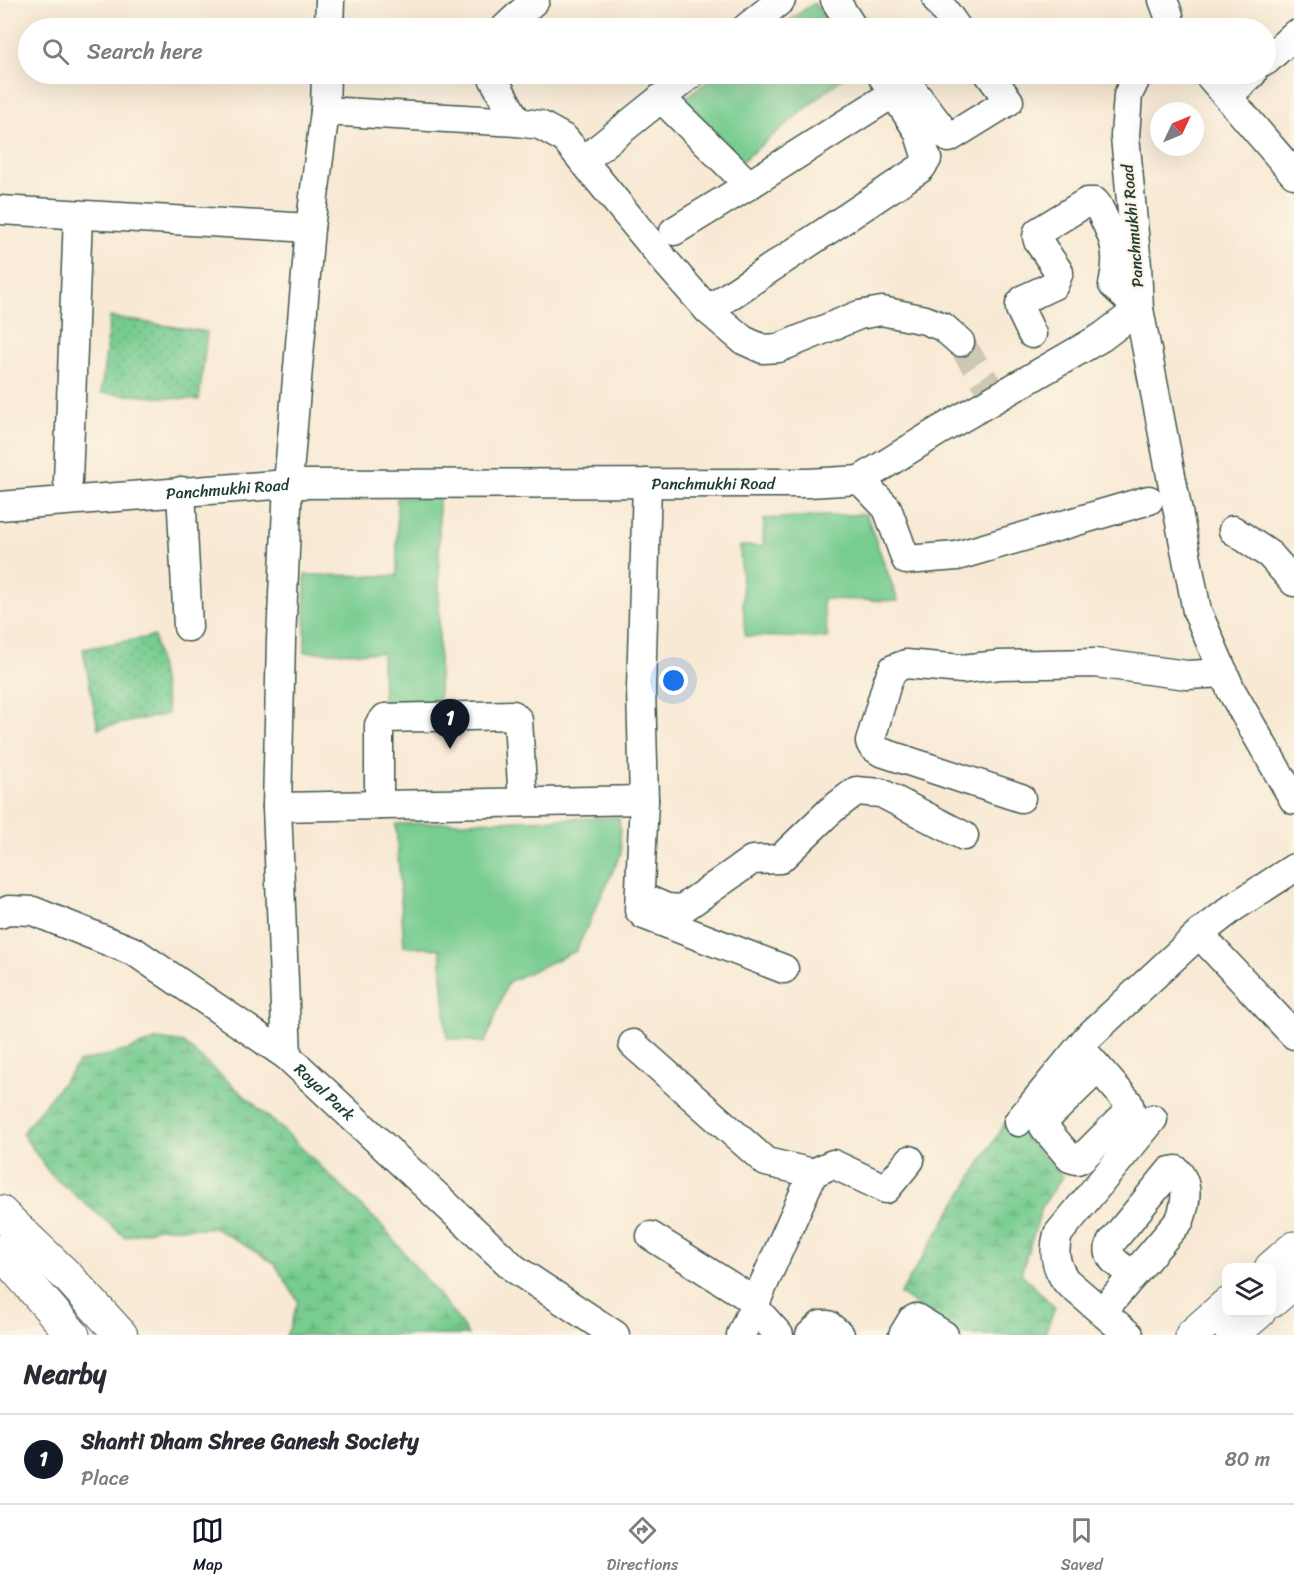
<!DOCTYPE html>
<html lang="en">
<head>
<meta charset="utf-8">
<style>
  :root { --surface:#fff; --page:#f7f7f7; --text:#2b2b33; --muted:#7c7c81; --line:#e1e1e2; --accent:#111827 }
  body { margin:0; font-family:Sriracha,sans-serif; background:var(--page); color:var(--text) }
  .controls { position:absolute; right:18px; bottom:18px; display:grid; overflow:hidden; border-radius:12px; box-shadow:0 6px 24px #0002 }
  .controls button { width:54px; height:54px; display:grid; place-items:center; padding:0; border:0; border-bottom:2px solid var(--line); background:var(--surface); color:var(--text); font:30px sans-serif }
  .compass { position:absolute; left:1150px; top:102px; width:54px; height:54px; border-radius:50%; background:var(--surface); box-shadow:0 6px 24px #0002; rotate:46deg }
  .you { position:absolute; left:674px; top:681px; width:21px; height:21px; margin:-15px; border:4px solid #fff; border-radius:50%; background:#1a73e8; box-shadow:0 0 0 9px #1a73e833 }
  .badge { display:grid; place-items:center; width:39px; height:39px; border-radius:50%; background:var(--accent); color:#fff; font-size:20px; font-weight:700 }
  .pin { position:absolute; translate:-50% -50px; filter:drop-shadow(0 2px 3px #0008) }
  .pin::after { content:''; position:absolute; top:32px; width:21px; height:18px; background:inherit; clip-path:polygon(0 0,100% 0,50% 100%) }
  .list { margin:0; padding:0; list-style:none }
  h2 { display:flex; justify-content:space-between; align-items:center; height:78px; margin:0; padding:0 24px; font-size:26px }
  h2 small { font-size:20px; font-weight:400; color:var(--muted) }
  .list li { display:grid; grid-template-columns:39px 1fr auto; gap:18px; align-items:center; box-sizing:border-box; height:90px; padding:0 24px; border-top:2px solid var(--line) }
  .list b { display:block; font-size:22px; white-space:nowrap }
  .list p { margin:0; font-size:20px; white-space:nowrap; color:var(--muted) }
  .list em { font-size:20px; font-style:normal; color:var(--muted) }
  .icon { flex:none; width:33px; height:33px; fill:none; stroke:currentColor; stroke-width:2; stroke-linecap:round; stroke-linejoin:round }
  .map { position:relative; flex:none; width:1294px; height:1335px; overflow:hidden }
  .search { position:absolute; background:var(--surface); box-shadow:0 6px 24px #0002; left:18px; right:18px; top:18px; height:66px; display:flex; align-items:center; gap:15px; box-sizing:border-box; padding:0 21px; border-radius:33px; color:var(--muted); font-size:22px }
  .sheet { height:168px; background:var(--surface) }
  nav { display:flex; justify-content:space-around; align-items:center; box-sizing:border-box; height:84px; border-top:2px solid var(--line); background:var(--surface); font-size:16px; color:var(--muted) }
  nav a { display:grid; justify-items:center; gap:3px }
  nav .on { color:var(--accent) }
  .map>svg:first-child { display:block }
  .green { fill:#77cc90; stroke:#4b8462; stroke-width:1.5 }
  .wetland { fill:url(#wetland-marsh); stroke:#4b8462; stroke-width:1.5 }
  .garden { fill:url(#garden-dots); stroke:#4b8462; stroke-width:1.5 }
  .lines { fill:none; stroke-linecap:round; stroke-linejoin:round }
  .minor-tunnel { stroke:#cdc7b4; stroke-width:28; stroke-dasharray:28 14; stroke-linecap:butt }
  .minor-casing { stroke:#40574c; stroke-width:31 }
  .major-casing { stroke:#40574c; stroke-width:35 }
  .minor { stroke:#fff; stroke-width:28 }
  .major { stroke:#fff; stroke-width:33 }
  .labels { text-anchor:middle; stroke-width:4.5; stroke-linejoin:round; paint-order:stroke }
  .street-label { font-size:16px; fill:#1f3d34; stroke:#fcf5e5 }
</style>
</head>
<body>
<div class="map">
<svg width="1294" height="1335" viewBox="0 0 1294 1335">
  <defs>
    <pattern id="wetland-marsh" width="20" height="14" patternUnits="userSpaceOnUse" patternTransform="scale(1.5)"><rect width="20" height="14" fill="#77cc90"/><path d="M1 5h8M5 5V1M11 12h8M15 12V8" fill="none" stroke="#61a776"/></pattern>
    <pattern id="garden-dots" width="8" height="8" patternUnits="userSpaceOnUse" patternTransform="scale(1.5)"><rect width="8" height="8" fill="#77cc90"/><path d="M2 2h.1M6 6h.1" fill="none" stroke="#61a776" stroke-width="1.8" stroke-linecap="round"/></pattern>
  </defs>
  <rect width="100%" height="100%" fill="#fcf5e5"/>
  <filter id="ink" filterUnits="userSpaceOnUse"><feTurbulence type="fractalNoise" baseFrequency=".0167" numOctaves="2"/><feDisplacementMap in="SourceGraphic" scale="12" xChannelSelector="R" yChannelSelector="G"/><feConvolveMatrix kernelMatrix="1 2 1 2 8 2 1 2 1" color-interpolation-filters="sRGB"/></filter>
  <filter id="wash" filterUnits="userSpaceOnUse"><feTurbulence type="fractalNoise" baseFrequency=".008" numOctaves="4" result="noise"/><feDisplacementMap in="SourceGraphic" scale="24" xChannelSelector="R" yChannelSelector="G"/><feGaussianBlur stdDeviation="1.35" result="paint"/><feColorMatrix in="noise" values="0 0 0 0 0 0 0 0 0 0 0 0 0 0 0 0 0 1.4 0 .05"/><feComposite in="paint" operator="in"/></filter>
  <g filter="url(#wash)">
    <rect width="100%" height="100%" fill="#f8e9d4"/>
    <!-- green -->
    <g class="green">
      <path d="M814,3L832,28H779Z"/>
      <path d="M718,74H847L742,161L684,98Z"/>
      <path d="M397,498H439V711H383L382,653L305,652V575L397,576Z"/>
      <path d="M866,514L898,601L822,599L828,638L745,636L740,546H763L764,519Z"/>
      <path d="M619,817L621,853L576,951L508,982L485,1043L447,1038L440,949L404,946L396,824Z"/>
    </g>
    <!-- wetland -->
    <g class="wetland">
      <path d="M158,1039L184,1043L282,1129L384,1228L457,1318L468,1335H286L290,1327L298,1301L274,1263L216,1228H159L125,1237L50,1174L22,1133L79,1062L129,1050Z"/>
      <path d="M1007,1120L1063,1176L1043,1205L1021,1273L1055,1308L1044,1335H959L900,1294Z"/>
    </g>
    <!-- garden -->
    <g class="garden">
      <path d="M110,317L207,332L199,400L101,393Z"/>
      <path d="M154,636L168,714L98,728L83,649Z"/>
    </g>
  </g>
  <g filter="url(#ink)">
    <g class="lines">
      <!-- minor-tunnel -->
      <path class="minor-tunnel" d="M960,342L990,389"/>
      <defs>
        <g id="minor">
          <path d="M835,0L853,28"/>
          <path d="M937,0L957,28"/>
          <path d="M1163,0L1169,16L1170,28"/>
          <path d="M329,28L330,0"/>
          <path d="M505,28L535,0"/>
          <path d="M746,28L781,0"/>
          <path d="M1266,61L1294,35"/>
          <path d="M491,74L517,122"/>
          <path d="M1208,74L1294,174"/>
          <path d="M1228,96L1252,74"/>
          <path d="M661,98L749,185"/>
          <path d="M325,111L517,122L540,125L565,139L665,261L708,310L743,340L763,349L779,348L859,315L882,311L925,320L943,327L960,342"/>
          <path d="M583,161L691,74"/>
          <path d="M0,210L310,228"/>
          <path d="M674,231L749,185L908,84L949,138L1009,101L989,74"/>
          <path d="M1113,285L1139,309L1197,611L1231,690L1294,800"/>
          <path d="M708,310L921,168L927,159L918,131L881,74"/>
          <path d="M1032,334L1020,309V304L1024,299L1054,285L1059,272L1038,241L1037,237L1038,232L1087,202H1095L1098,206C1111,233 1121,248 1114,279"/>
          <path d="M860,480L887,508L906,560L957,556L1149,500"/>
          <path d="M68,481L78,215"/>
          <path d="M647,483L641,689L644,800L639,910L644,915L784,969"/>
          <path d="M181,491L188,627"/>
          <path id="s1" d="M0,506L288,484L808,483L860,480L937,432L1102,337L1139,309L1137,266L1125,136L1128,95L1138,74"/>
          <path d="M1233,530L1270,555L1294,582"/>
          <path d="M1021,798L881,752L872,746L870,742L887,683L893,669L906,664L962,669L999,665L1095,663L1187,675L1224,673"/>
          <path d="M379,805V725L385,718L513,715L518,720L523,802"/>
          <path d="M277,807L644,800"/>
          <path d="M646,899L667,908L682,909L752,860L780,859L830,811L856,791L881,793L964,836"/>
          <path id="s2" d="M0,914L9,910L33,911L135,952L287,1056L515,1269L615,1335"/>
          <path d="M1199,934L1234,907L1294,868"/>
          <path d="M633,1044L766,1162L813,1173"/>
          <path d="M1080,1047L1128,1102L1130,1108L1128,1112L1082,1158L1077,1160L1070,1158L1044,1127L1045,1120L1098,1068"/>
          <path d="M287,1056L277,807L281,640L288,484L310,228L325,111L326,74"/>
          <path d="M1018,1122L1087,1038L1199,934L1294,1035"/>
          <path d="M651,1236L756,1302"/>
          <path d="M754,1307L779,1335"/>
          <path d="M1102,1312L1180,1220C1186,1203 1190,1184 1176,1170L1170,1171L1111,1243C1104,1259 1122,1266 1133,1275"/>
          <path d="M741,1335L813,1173L833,1164L886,1189L910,1160"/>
          <path d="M810,1335L821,1325H828L840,1335"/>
          <path d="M903,1335L912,1320L916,1318L944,1335"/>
          <path d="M1129,1335L1066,1281C1055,1266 1053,1252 1058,1234L1153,1119"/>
        </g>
        <g id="major">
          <path d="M0,1212L69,1278L121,1335"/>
          <path d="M0,1251L73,1335"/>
          <path d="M1271,1268L1294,1248"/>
          <path d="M1272,1301L1294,1282"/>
          <path d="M1192,1335L1226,1305"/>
          <path d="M1232,1335L1259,1312"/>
        </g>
      </defs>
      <!-- minor casing -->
      <use href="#minor" class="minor-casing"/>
      <!-- major casing -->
      <use href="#major" class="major-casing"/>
      <!-- minor -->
      <use href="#minor" class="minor"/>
      <!-- major -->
      <use href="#major" class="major"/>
    </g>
  </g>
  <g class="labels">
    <!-- street labels -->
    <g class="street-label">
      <text transform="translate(1132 226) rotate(-95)" y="6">Panchmukhi Road</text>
      <text dy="6" stroke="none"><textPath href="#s1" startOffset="714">Panchmukhi Road</textPath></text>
      <text dy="6" stroke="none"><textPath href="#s1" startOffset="228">Panchmukhi Road</textPath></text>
      <text dy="6" stroke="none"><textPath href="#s2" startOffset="380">Royal Park</textPath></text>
    </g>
  </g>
</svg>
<div class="controls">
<button><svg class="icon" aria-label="layers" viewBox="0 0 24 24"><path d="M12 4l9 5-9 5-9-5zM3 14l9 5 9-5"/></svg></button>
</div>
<svg class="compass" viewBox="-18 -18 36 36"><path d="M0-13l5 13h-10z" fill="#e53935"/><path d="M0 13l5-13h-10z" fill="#7c7c81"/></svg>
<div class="you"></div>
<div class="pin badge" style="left:450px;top:749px">1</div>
<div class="search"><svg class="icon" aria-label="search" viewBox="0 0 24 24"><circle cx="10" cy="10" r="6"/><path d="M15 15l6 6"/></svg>Search here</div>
</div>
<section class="sheet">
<h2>Nearby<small></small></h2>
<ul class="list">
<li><span class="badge">1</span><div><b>Shanti Dham Shree Ganesh Society</b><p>Place</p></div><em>80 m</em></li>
</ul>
</section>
<nav>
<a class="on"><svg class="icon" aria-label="map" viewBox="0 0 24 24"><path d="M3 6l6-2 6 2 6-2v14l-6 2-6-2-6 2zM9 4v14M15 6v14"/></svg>Map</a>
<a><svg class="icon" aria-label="directions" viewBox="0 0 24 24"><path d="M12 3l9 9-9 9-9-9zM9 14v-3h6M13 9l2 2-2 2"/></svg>Directions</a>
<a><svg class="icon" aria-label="saved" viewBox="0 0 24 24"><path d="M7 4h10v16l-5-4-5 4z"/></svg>Saved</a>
</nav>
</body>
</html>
